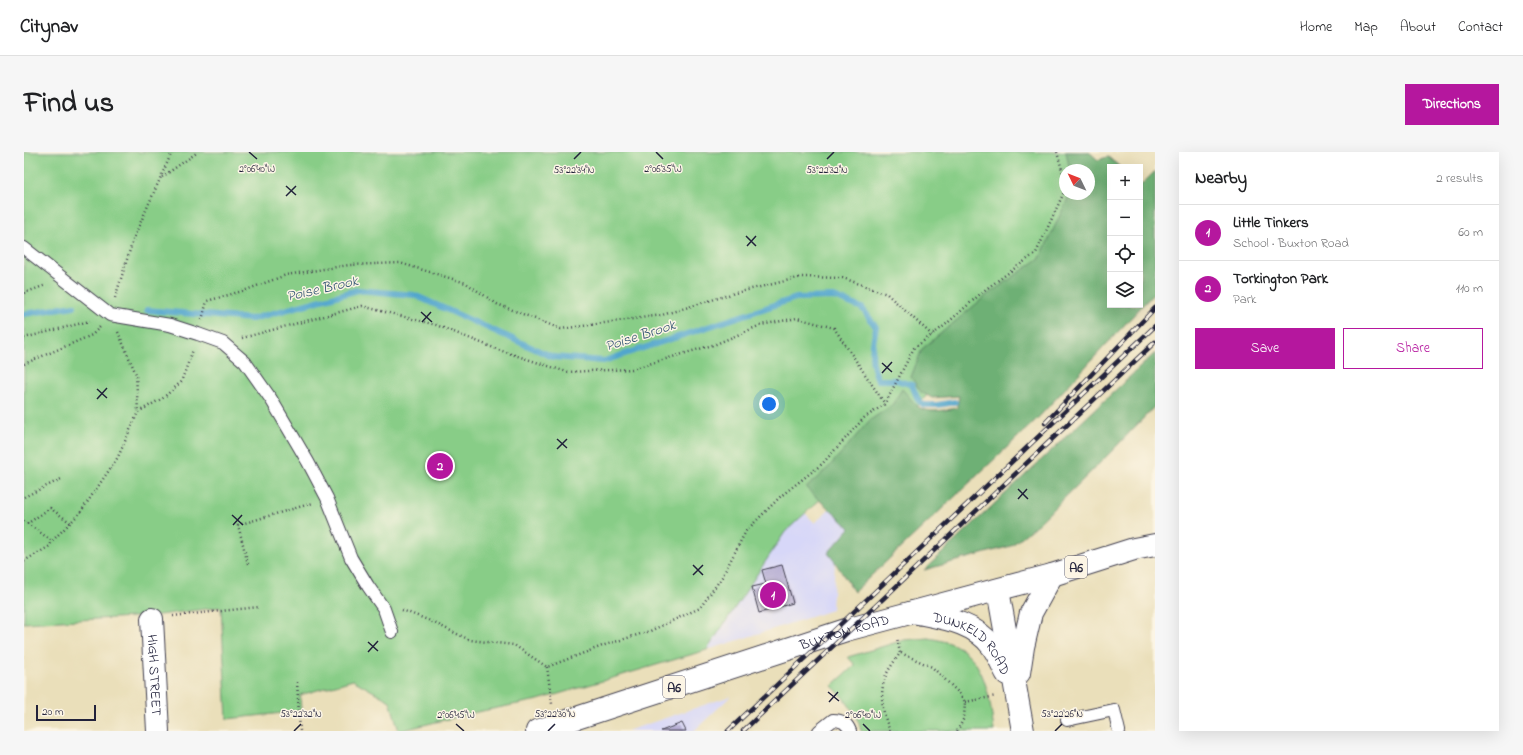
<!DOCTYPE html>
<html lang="en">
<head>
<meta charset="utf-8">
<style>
  :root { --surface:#fff; --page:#f6f6f6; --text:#202124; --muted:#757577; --line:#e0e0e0; --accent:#b5179e }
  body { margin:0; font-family:"Indie Flower",sans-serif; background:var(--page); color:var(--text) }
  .controls { position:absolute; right:12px; top:12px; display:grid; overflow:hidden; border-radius:0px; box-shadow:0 4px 16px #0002 }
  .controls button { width:36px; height:36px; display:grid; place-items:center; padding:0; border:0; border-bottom:1px solid var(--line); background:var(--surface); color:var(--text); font:20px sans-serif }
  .compass { position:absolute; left:1035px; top:12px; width:36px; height:36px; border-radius:50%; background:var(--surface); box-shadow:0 4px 16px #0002; rotate:313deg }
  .scale { position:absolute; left:12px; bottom:10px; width:60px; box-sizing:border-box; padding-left:4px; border:2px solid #22223b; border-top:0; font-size:11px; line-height:14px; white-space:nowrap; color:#22223b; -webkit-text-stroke:3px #fcf5e5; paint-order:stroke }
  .you { position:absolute; left:745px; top:252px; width:14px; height:14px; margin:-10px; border:3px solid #fff; border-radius:50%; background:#1a73e8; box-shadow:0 0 0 6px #1a73e833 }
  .badge { display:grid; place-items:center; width:26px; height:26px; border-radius:50%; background:var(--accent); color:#fff; font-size:13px; font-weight:700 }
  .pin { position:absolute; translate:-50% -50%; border:2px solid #fff; box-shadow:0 1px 4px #0006 }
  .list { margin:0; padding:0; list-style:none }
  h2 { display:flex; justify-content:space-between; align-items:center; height:52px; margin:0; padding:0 16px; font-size:17px }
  h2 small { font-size:13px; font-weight:400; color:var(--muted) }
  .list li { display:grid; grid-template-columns:26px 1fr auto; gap:12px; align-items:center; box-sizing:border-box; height:56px; padding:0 16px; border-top:1px solid var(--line) }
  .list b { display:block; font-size:15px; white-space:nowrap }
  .list p { margin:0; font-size:13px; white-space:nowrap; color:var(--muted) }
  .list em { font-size:13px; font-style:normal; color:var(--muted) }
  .actions { display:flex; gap:8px; padding:12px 16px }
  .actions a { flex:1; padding:9px 0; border:1px solid var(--accent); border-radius:0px; text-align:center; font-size:14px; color:var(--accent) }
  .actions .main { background:var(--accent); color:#fff }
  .icon { flex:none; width:22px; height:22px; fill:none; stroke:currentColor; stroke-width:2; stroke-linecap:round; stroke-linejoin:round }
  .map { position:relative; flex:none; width:1131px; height:579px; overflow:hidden; border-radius:0px }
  header { display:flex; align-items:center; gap:24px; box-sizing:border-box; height:56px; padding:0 20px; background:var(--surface); border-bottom:1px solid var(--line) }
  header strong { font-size:19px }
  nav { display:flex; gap:22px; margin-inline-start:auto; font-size:14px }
  .intro { display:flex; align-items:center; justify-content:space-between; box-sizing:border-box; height:96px; padding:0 24px }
  h1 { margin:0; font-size:28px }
  .button { padding:10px 18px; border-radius:0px; background:var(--accent); color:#fff; font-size:14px; font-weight:700 }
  main { display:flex; gap:24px; padding:0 24px }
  aside { flex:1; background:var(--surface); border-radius:0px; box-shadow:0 4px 16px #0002 }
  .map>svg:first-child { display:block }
  .built { fill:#d7d7f8 }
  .green { fill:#88cd87; stroke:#557861; fill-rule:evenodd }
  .forest { fill:#6eb074; stroke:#486958 }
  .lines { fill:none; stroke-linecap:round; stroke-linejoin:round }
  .stream { stroke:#51a6cd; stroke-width:6 }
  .building { fill:#aaa2d1 }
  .lane-casing { stroke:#403e4e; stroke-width:14 }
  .street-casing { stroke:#403e4e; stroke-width:24 }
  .highway-casing { stroke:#403e4e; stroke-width:24 }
  .path { stroke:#403e4e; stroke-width:2.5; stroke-dasharray:1 3; stroke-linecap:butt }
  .lane { stroke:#fff; stroke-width:12 }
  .street { stroke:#fff; stroke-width:22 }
  .highway { stroke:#fff; stroke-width:22 }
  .rail-casing { stroke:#22223b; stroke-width:4.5 }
  .rail { stroke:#fcf5e5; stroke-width:3; stroke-dasharray:9; stroke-linecap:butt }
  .ticks { fill:none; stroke:#22223b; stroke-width:1.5 }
  .labels { text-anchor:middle; stroke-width:3; stroke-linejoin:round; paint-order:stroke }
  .shield { fill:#fcf5e5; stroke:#63616e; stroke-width:1 }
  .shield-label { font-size:13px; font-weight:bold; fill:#22223b }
  .street-label { font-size:14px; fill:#22223b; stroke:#fcf5e5 }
  .water-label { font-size:15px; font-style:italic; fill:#355775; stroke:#fcf5e5 }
  .ticks-label { font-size:10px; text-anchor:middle; fill:#22223b; stroke:#fcf5e5; stroke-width:3; stroke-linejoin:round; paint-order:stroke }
</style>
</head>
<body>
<header>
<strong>Citynav</strong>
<nav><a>Home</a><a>Map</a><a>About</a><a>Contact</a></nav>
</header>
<div class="intro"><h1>Find us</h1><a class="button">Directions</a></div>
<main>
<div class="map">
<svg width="1131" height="579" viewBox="0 0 1131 579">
  <rect width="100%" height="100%" fill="#fcf5e5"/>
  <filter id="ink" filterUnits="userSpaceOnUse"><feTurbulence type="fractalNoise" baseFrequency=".025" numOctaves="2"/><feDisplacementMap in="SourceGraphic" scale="8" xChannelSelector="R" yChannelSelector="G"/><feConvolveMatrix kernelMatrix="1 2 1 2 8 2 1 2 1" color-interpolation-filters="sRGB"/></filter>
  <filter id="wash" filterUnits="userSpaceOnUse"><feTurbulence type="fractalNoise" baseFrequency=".012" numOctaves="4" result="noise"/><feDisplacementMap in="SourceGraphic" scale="16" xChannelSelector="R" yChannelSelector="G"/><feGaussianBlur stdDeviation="0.9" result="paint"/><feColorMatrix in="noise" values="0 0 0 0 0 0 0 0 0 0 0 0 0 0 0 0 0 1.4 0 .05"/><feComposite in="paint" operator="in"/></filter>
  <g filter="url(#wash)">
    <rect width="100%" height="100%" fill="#eadfba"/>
    <!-- built -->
    <g class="built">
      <path d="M805,357L826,376L804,401L811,409L808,458L683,498L761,380L781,361L791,371Z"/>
      <path d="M707,544L670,579H603Z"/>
    </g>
    <!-- green -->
    <g class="green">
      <path d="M0,0H1065L1073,8L1084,5L1096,15H1086V75L933,207L883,267L761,380L683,498L514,548L453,560L375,579L366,549L329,528L276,543L277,559L203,567L197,455L127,464L0,471ZM1041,18H1065V42H1041Z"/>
      <path d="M904,486C915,488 927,490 936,496C963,513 966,550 970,579H837C833,561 821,547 808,534L831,513L824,505L880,488Z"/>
    </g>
    <!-- forest -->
    <g class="forest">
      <path d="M1042,0H1065L1074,8L1084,5L1096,15H1086V153H1116V32L1117,33L1131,19V140L1013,267L830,440L811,410L804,401L826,376L782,336L805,315L845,269L868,253L878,237C883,242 889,250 893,254C903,262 921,258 933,256L935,244L908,246L897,240L887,225L898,197L963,143L1016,106L1046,42H1065V18H1046Z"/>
      <path d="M1131,201V254L1085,302L1016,370L987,394L900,418Z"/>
    </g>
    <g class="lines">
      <!-- stream -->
      <g class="stream">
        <path d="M123,158L228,167L334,138L390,143L529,205L580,209L772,146L810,145L838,156L852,175C848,197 845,207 854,228H872L888,233L894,248L900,253H913L931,250"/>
        <path d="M0,162L50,154"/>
      </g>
    </g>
    <g id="blocks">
      <!-- building -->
      <g class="building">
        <path d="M758,413L769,451L735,461L728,435L742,432L738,418Z"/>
        <path d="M658,571L662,579H637Z"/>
      </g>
    </g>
  </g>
  <g filter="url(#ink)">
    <use href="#blocks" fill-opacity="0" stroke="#403e4e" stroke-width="1"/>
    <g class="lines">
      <defs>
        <g id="lane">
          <path d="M0,96L86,163L146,173L174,182L199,191L221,210L247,247L284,310L303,346L327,406L344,434L360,457L368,480"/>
          <path d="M1043,568L1090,558L1095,579"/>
          <path d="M795,579L809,568C818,568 823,571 826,579"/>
        </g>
        <g id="street">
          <path d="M974,438L999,579"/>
          <path id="s1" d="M889,460C917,466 949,469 968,494C974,502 978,513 983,522"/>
          <path id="s2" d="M128,467L134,579"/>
          <path d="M995,521L999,495L1007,461L1028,423"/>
        </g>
        <g id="highway">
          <path id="s3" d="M513,579L822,478L1028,423L1110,397L1131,393"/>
        </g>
      </defs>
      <!-- lane casing -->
      <use href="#lane" class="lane-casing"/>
      <!-- street casing -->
      <use href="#street" class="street-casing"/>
      <!-- highway casing -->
      <use href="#highway" class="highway-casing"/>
      <!-- path -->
      <g class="path">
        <path d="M1033,0L1041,29"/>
        <path d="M138,25L174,0"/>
        <path d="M0,141L22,133"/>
        <path d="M91,146L110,85L148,0"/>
        <path d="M178,168L183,149L222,138L262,123L325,113L376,111L442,131L473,152L537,177L638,163L711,141L778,125L819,126L863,142L908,183"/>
        <path d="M94,180L112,222L114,260"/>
        <path d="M0,186L66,169"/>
        <path d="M218,186L338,154L412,173L475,198L543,220L608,217L692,192L737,173L773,166L810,176L861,252"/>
        <path d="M0,212L68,183L76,175"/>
        <path d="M0,345L37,327"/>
        <path d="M0,369L28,389"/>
        <path d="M3,372L26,356L47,371"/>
        <path d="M0,409L26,394L28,389L56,361L94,305L114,260L139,246L157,230L169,198"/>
        <path d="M224,412L214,373L289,351"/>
        <path d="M378,458L404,468L446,488L490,493L523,515L581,493L626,479L676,456L698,425L722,379L757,344L798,312L840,266L861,252L890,196L920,174L962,137L1012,101L1041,38"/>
        <path d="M149,464L235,455"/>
        <path d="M877,501L908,515L935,541L941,550L940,566L933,579"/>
        <path d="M523,515L528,552"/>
        <path d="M273,530L276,579"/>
        <path d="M941,550L972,544"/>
        <path d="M866,579C859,563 855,543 861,526C864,517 871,509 876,501L873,486"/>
      </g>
      <!-- lane -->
      <use href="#lane" class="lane"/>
      <!-- street -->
      <use href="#street" class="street"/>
      <!-- highway -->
      <use href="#highway" class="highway"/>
      <defs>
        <g id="rail">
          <path d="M1021,271L1131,156"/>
          <path d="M704,579L1131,174"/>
          <path d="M719,579L1131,190"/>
        </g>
      </defs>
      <!-- rail casing -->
      <use href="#rail" class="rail-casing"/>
      <!-- rail -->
      <use href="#rail" class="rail"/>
    </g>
  </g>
  <!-- ticks -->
  <path class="ticks" d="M225,0L233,7M632,0L639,7M550,7L557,0M803,7L810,0M262,34L272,43M262,44L272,34M722,84L732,94M723,94L732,84M397,160L408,170M398,170L407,160M858,211L868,220M858,221L868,210M73,237L83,246M73,247L83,236M533,287L543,296M533,297L543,287M994,337L1004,347M994,347L1003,337M208,363L219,373M209,373L218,363M669,413L679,423M669,423L679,413M344,490L354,499M344,500L354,489M804,540L815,549M805,550L814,540M432,572L440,579M839,572L846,579M270,579L277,572M524,579L531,572M1031,579L1038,572"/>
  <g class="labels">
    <!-- shield labels -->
    <g class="shield">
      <rect x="1041" y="404" width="22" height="22" rx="3"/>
      <rect x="639" y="524" width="22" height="22" rx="3"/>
    </g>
    <g class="shield-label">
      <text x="1052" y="420">A6</text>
      <text x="650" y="540">A6</text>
    </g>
    <!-- street labels -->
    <g class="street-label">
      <text dy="5" stroke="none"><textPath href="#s3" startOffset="323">BUXTON ROAD</textPath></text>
      <text dy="5" stroke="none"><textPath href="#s1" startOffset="70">DUNKELD ROAD</textPath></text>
      <text dy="5" stroke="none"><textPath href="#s2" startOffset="56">HIGH STREET</textPath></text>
    </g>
    <!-- water labels -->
    <g class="water-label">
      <text transform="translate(298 136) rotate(-13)" y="5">Poise Brook</text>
      <text transform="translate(616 183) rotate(-18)" y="5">Poise Brook</text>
    </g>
  </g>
  <g class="ticks-label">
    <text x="233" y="20">2°06'40"W</text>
    <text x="639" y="20">2°06'35"W</text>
    <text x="550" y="21">53°22'34"N</text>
    <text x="803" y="21">53°22'32"N</text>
    <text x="277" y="565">53°22'32"N</text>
    <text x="531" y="565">53°22'30"N</text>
    <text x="1038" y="565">53°22'26"N</text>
    <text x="432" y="566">2°06'45"W</text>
    <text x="839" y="566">2°06'40"W</text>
  </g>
</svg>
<div class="controls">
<button>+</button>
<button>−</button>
<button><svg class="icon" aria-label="locate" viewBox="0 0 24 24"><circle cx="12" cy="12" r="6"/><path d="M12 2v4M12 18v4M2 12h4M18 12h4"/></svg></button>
<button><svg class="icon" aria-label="layers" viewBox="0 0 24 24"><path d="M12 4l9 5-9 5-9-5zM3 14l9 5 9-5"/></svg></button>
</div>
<svg class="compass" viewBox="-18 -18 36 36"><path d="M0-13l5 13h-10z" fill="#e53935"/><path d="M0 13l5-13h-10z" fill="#757577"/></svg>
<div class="scale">20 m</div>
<div class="you"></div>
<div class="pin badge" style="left:749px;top:443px">1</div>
<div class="pin badge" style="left:416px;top:314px">2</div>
</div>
<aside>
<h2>Nearby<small>2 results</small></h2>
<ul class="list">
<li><span class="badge">1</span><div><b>Little Tinkers</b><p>School · Buxton Road</p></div><em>60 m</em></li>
<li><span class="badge">2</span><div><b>Torkington Park</b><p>Park</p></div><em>110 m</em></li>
</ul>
<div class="actions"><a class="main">Save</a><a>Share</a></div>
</aside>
</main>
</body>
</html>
